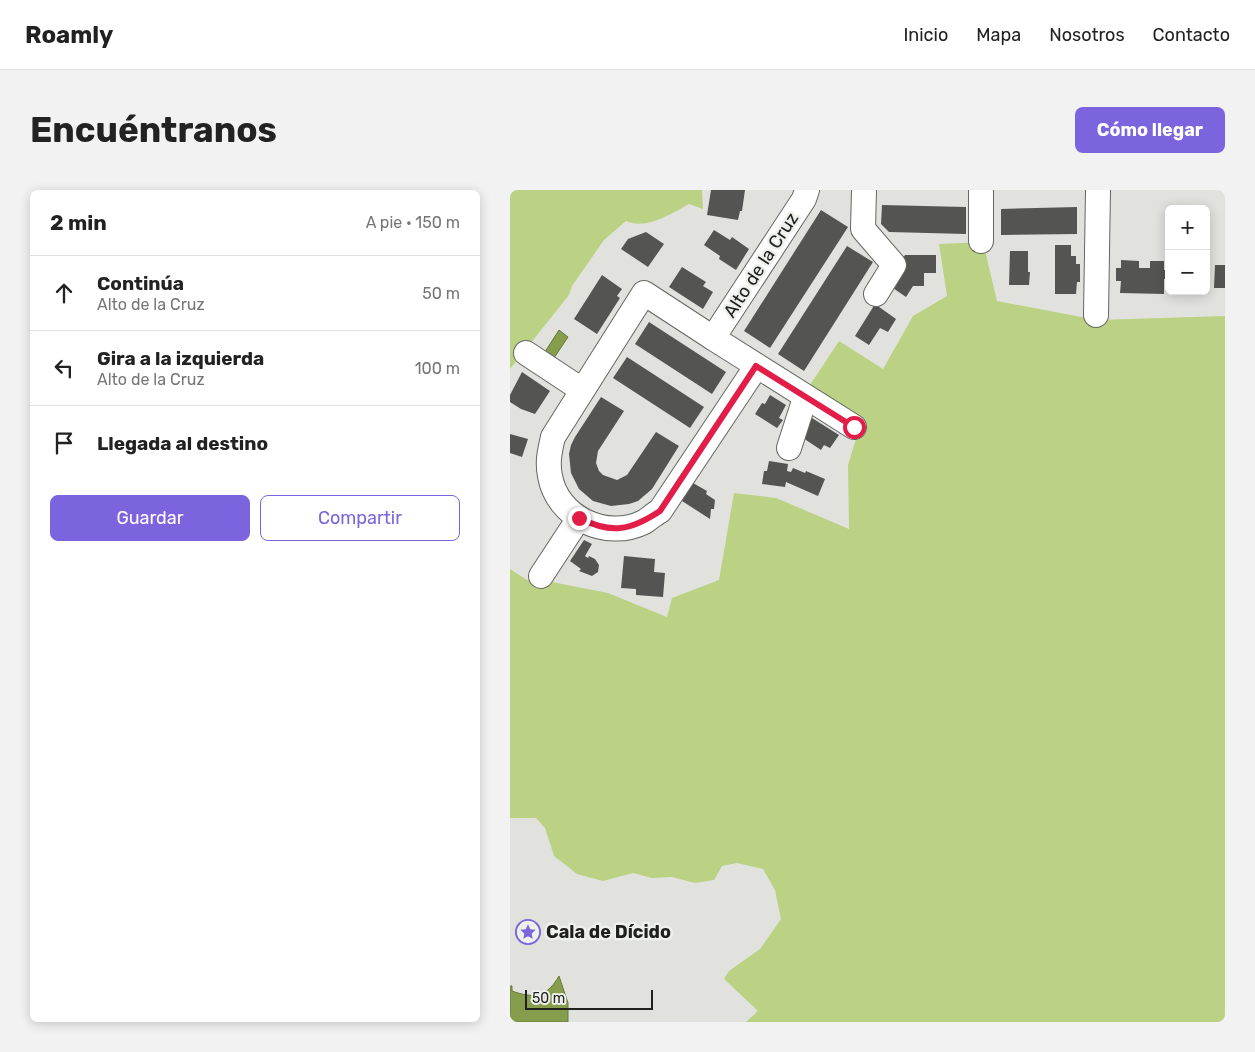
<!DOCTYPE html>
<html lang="es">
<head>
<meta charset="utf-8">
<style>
  :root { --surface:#fff; --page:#f2f2f2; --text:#222; --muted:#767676; --line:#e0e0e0; --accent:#7d64df }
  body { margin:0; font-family:Rubik,sans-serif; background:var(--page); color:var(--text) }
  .controls { position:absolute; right:15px; top:15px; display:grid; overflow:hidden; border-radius:8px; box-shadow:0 2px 12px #0003 }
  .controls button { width:45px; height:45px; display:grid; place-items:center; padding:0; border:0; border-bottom:1px solid var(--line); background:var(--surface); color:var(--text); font:25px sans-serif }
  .scale { position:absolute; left:15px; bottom:12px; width:128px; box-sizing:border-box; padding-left:5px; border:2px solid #20201f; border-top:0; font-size:14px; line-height:18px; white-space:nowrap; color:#20201f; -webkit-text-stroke:4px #eef0eb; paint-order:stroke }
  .stop { position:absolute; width:15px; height:15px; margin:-11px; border:4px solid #e11d48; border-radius:50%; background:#fff }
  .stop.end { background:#e11d48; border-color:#fff; box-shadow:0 1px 5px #0008 }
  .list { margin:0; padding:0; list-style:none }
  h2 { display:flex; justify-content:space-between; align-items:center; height:65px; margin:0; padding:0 20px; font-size:21px }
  h2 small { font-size:16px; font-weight:400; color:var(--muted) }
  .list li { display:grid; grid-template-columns:32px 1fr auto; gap:15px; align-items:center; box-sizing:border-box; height:75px; padding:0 20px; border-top:1px solid var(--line) }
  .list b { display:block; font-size:19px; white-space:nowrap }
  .list p { margin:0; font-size:16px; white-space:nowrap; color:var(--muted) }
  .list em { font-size:16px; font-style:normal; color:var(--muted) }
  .actions { display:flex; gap:10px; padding:15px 20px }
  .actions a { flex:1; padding:11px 0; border:1px solid var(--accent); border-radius:8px; text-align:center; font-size:18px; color:var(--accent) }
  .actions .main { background:var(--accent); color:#fff }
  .icon { flex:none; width:28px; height:28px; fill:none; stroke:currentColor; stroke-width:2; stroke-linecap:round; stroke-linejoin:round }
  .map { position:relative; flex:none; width:715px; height:832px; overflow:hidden; border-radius:8px }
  header { display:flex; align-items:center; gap:30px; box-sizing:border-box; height:70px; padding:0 25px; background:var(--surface); border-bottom:1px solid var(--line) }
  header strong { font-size:24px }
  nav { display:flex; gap:28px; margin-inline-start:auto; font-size:18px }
  .intro { display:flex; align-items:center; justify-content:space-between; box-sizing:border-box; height:120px; padding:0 30px }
  h1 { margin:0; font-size:35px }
  .button { padding:12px 22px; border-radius:8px; background:var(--accent); color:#fff; font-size:18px; font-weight:700 }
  main { display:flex; gap:30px; padding:0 30px }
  aside { flex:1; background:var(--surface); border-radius:8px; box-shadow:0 2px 12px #0003 }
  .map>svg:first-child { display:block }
  .green { fill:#bbd284 }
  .water { fill:#869d4b; stroke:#67783e }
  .building { fill:#545552 }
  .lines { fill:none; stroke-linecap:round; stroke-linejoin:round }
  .minor-casing { stroke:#646662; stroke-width:26 }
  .minor { stroke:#fff; stroke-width:24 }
  .route { stroke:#e11d48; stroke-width:6 }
  .labels { text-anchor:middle; stroke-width:5; stroke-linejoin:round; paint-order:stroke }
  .street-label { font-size:18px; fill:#20201f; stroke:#eef0eb }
  .poi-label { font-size:18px; font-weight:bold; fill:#20201f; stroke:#eef0eb; text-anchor:start }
</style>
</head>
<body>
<header>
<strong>Roamly</strong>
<nav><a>Inicio</a><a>Mapa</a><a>Nosotros</a><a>Contacto</a></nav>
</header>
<div class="intro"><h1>Encuéntranos</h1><a class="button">Cómo llegar</a></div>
<main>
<aside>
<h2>2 min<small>A pie · 150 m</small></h2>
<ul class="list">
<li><svg class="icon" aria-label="ahead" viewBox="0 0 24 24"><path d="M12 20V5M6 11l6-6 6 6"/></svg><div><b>Continúa</b><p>Alto de la Cruz</p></div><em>50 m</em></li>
<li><svg class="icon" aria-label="left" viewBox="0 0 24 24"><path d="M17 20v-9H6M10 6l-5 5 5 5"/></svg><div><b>Gira a la izquierda</b><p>Alto de la Cruz</p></div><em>100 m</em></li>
<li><svg class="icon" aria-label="arrive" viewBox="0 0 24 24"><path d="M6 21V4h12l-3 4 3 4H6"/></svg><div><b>Llegada al destino</b></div></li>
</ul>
<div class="actions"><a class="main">Guardar</a><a>Compartir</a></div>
</aside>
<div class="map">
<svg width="715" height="832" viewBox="0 0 715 832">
  <rect width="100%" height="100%" fill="#e1e2de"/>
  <!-- green -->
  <g class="green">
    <path d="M0,0H192L193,19L179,14C161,24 136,40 116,31L94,50L62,96L59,105L0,179Z"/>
    <path d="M473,52L487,111L587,130L715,126V832H236L248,821L214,789L219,781L250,759L271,729L265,700L253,679L227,673L212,676L204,690L185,693L162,687L142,688L123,683L93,691L67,684L44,666L35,638L26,628H0V379L17,390L35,395L37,391L98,403L157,427L162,408L209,390L224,303L266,308L339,339L338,275L351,232L298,198L329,151L373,179L403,126L437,106L429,54Z"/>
  </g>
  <!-- water -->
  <g class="water">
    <path d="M49,140L58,147L42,171L33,165Z"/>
    <path d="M49,786L58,813V832H0V796H2V801C24,809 37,807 49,786Z"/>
  </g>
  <!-- building -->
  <g class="building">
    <path d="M201,0H235L232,21H230L228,30L197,25Z"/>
    <path d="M372,15L456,17V44L379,42L371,34Z"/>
    <path d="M567,17V44L491,45V19Z"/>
    <path d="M311,20L338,37L260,158L234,141Z"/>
    <path d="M204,40L220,50L222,47L239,59L226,80L209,69L210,66L194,55Z"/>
    <path d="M136,42L154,54L138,77L111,59L118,49Z"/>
    <path d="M545,55H561V66H566V74H570V92H567L566,104H545Z"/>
    <path d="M337,56L363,72L294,181L268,164Z"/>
    <path d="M500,61H518V82H520L519,95H499Z"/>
    <path d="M395,65H426V83H414V96H403L396,107L380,96L382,85Z"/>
    <path d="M611,70L629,71V78H640V71H654V80H659V89H654V104L610,103L611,91H606V78H611Z"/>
    <path d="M705,75H715V98H704Z"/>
    <path d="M172,77L196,92L193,96L203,102L193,119L159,97Z"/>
    <path d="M92,85L112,99L107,106L110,108L87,144L64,129Z"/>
    <path d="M365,114L386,129L378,142L370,138L359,155L345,146Z"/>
    <path d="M139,132L216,182L202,204L125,154Z"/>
    <path d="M117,167L194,217L180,238L103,188Z"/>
    <path d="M12,182L40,201L25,224L11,219L0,212V205Z"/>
    <path d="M260,205L276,215L269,228L273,230L267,238L245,224L252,213L255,214Z"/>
    <path d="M91,207L114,221L88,261L86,273L89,281L93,285L107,290L117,285L146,242L169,256L142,299L128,311L119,314L101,316L83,311L69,299L61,283L59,264L61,255L65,247Z"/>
    <path d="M302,228L329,245L320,258L314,255L311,260L293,248Z"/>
    <path d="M0,244L18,249L12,267L0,263Z"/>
    <path d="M259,271L278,274L277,281L281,282L283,278L295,283L296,281L315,289L308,306L276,292L275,297L252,294L254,281H257Z"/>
    <path d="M183,293L197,301L196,304L205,310L204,319H201L200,329L172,311Z"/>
    <path d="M74,350L82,354L75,366L78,368L79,366L85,369L89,375L88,382L82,386L69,381L71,379L60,371Z"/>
    <path d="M114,366L145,369L144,382L155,383L153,407L126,405V399L111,398Z"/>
  </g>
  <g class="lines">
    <defs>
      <g id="minor">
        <path d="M297,0L294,9L203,148L344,237"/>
        <path d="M354,0L353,39L384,75L366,104"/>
        <path d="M471,51V0"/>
        <path d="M586,125L588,0"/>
        <path d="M203,148L134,103L43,247C40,260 37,272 40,286C47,327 96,351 134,332C139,329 144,324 150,321L246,177"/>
        <path d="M16,163L72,200"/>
        <path d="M279,258L295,208"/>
        <path d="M31,386L69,328"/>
      </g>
    </defs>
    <!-- minor casing -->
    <use href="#minor" class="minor-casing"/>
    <!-- minor -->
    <use href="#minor" class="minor"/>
  </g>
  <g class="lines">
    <!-- route -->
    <path class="route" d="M69,328C101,344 120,341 150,321L246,176L344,237"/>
  </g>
  <!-- icons -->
  <defs>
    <symbol id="sight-ring" viewBox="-11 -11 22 22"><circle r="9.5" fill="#eef0eb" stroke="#7d64df" stroke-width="1.5"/><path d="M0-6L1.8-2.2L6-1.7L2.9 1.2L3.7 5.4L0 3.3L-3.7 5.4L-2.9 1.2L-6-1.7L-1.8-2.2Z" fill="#7d64df"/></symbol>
  </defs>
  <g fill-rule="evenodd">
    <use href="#sight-ring" x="4" y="728" width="28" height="28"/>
  </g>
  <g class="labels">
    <!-- street labels -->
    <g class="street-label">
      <text transform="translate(251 75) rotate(-57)" y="6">Alto de la Cruz</text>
    </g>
    <!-- poi labels -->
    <g class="poi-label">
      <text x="36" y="748">Cala de Dícido</text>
    </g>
  </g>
</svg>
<div class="controls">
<button>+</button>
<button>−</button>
</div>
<div class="scale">50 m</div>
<div class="stop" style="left:344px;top:237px"></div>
<div class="stop end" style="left:69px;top:328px"></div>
</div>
</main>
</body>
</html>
